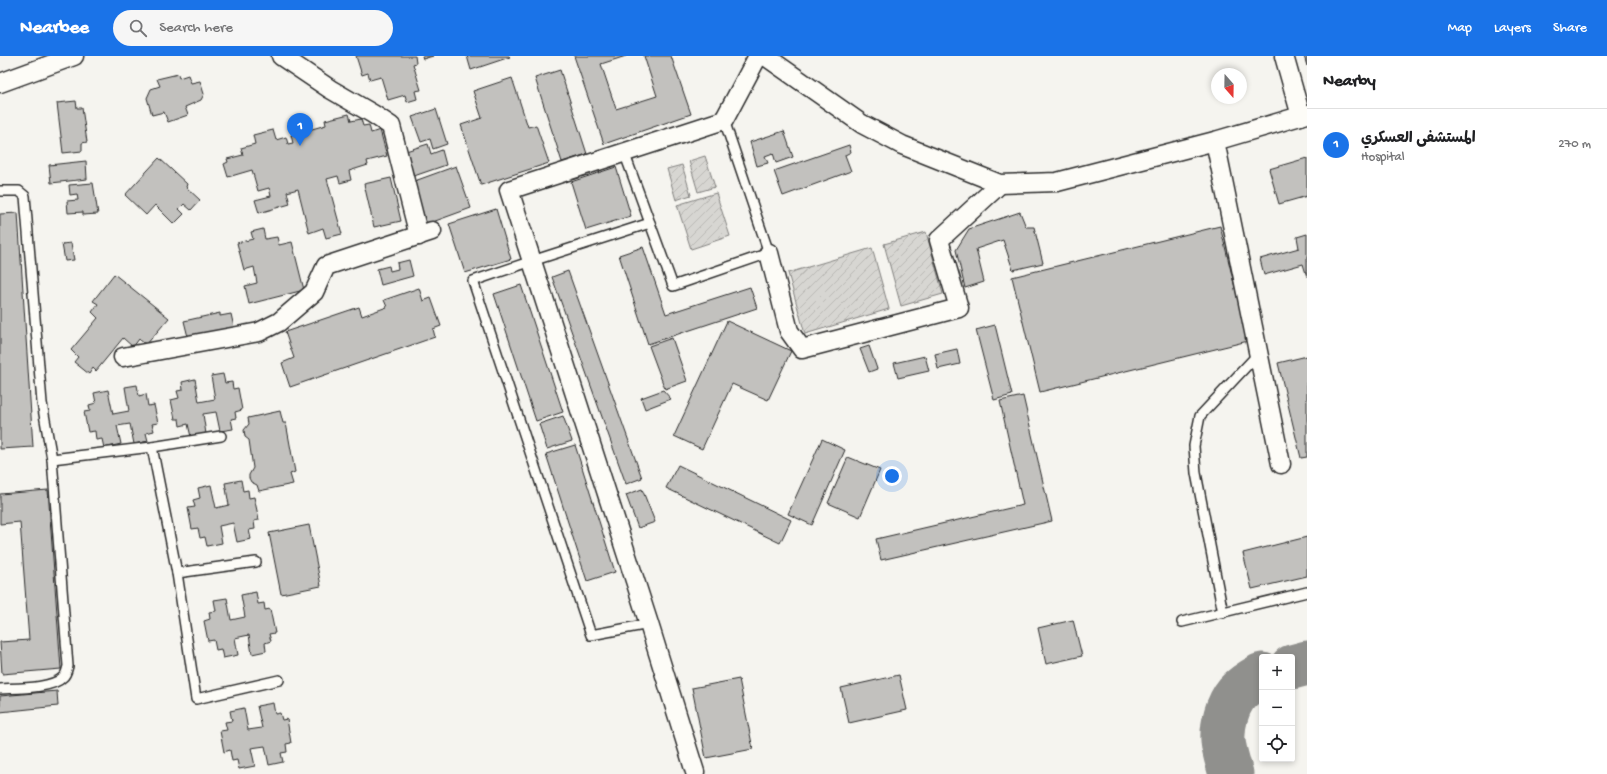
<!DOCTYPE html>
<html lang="en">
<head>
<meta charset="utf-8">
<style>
  :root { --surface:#fff; --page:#f6f6f6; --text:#202124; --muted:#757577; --line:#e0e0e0; --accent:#1a73e8 }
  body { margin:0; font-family:"Gochi Hand","Playpen Sans Arabic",sans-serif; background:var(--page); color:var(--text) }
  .controls { position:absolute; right:12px; bottom:12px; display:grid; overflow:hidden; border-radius:4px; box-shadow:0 2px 6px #0003 }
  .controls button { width:36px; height:36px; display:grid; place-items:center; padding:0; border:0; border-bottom:1px solid var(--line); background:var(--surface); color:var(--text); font:20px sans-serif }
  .compass { position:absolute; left:1211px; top:12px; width:36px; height:36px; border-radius:50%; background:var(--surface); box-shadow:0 2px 6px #0003; rotate:160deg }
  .you { position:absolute; left:892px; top:420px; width:14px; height:14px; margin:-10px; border:3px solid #fff; border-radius:50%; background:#1a73e8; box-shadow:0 0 0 6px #1a73e833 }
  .badge { display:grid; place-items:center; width:26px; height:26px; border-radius:50%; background:var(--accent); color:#fff; font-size:13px; font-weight:700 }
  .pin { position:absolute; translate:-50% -33px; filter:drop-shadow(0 1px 2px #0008) }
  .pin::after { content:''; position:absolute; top:21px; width:14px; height:12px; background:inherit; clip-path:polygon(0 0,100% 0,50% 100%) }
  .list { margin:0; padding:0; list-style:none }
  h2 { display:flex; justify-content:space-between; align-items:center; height:52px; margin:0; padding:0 16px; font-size:17px }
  h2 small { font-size:13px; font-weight:400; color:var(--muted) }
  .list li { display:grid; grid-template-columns:26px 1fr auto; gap:12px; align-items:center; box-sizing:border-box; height:72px; padding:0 16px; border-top:1px solid var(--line) }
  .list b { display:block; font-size:15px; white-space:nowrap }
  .list p { margin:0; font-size:13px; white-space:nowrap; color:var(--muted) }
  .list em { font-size:13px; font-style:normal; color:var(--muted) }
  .icon { flex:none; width:22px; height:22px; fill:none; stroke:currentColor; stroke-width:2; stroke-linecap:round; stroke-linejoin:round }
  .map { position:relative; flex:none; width:1307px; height:718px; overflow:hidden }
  header { display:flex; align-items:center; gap:24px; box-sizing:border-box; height:56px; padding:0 20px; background:var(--accent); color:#fff }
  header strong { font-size:19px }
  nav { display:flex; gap:22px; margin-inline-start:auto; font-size:14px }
  .search { width:280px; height:36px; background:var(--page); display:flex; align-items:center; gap:10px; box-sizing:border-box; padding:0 14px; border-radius:22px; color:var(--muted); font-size:15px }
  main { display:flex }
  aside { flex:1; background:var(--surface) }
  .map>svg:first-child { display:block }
  .garden { fill:url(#garden-furrows); stroke:#81807e }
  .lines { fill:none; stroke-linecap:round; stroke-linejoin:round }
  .taxiway { stroke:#90908d; stroke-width:45 }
  .building { fill:#c2c1be; stroke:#2b2b2b }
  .service-casing { stroke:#2b2b2b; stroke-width:12 }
  .minor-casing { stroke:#2b2b2b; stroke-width:21 }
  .service { stroke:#fdfcf7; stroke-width:9 }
  .minor { stroke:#fdfcf7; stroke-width:18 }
</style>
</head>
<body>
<header>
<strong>Nearbee</strong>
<div class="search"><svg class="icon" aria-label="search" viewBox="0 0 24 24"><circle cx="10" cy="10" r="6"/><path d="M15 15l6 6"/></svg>Search here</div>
<nav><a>Map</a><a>Layers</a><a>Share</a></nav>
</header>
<main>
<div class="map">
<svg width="1307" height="718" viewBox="0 0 1307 718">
  <defs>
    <pattern id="garden-furrows" width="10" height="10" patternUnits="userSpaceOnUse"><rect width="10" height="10" fill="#d7d6d2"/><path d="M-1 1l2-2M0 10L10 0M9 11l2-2" fill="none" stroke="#b9b8b4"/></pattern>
  </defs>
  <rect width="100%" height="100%" fill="#f5f4ef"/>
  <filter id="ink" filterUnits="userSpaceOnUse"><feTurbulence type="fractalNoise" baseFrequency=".025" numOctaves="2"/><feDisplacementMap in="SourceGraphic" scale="8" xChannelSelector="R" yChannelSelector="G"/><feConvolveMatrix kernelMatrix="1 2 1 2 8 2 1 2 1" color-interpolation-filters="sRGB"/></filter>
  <g filter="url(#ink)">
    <!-- garden -->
    <g class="garden">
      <path d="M705,100L715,131L698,136L689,105Z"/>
      <path d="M682,109L691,139L676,144L667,113Z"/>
      <path d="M716,137L730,180L691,193L677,149Z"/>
      <path d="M926,176L943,238L901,250L884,188Z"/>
      <path d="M872,192L889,253L805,278L788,217Z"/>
    </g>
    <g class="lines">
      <!-- taxiway -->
      <g class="taxiway">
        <path d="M1292,611L1307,607"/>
        <path d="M1231,718C1228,707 1224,695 1223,685C1222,669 1227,649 1237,637C1243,630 1253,624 1262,619"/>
      </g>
    </g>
    <!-- building -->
    <g class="building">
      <path d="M356,0H415L416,7L413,8L421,34L415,35L417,43L407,46L405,39L388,44L381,21L370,24L368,17L362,19Z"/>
      <path d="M422,0H433L423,3Z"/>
      <path d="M467,0H509L510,1L471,14Z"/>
      <path d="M574,0H626L601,8L616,53L657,40L644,0H671L691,58L604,88Z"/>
      <path d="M1304,0H1307V10Z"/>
      <path d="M560,14L587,98L562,106L535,22Z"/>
      <path d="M178,18L179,22L188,19L191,27L200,25L204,38L201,44L185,51L188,59L168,66L164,56L152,59L147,42L151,33L160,30L157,23Z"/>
      <path d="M512,22L528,71L536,69L549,107L481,129L461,69L482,62L473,35Z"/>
      <path d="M76,45L77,52H82L87,86L82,87V95L63,97L57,47Z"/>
      <path d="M436,53L447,88L433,93L430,83L421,86L412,61Z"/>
      <path d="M349,58L351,65L361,63L363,70L369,69L371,77L380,74L387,100L367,105L368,109L349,115L351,124L340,127L338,120L327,123L342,178L326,182L323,172L309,177L298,133L287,136L290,148L259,157L255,144L271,140L269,132L258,135L252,114L228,121L224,108L228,106L227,103L243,99L241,92L255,88L253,79L273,74L276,84L286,81L288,88L293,87L291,79L326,69L325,64Z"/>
      <path d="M784,75L793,101L776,107L773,97L765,100L768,107L757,110L750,86Z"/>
      <path d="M428,88L431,98L442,94L446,109L414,120L406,95Z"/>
      <path d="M849,89L851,96L845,99L851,115L783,140L774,115Z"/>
      <path d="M159,102L187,128L186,131L200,144L191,154L184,148L179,153L184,158L174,168L155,149L146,159L125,139Z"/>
      <path d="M1307,102V140L1279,148L1269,113Z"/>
      <path d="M86,105L87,123L51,127L49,109Z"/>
      <path d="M456,110L471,152L427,168L412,126Z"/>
      <path d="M616,111L631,160L586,174L571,126Z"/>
      <path d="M391,122L401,165L374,171L364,128Z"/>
      <path d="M93,127L98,158L83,159V156L68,157L67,145L78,144L77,138L70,139L69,129Z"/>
      <path d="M496,153L511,203L465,217L449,168Z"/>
      <path d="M1020,156L1026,171H1034L1043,207L1013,214L1003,184L976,193L984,226L965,232L956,194L969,173Z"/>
      <path d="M18,157L33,391L0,393V158Z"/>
      <path d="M1220,170L1248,285L1040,336L1012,221Z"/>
      <path d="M263,173L265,183L277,181L279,189L292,186L304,234L249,248L245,230L257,227L254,211L244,214L237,187L253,183L251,176Z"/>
      <path d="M1307,178V221L1303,208L1264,219L1260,203L1299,192L1297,181Z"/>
      <path d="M71,187L74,204L65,205L62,188Z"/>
      <path d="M643,191L666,258L750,231L757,252L648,288L619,199Z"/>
      <path d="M409,204L413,220L381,229L377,213L389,210L390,215L398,213L397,207Z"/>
      <path d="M568,215L642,422L626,428L552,221Z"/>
      <path d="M114,218L169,262L146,289L139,283L133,291L123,282L96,315L93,312L89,318L74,306L78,301L71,294L98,262L92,256L98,248L93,245Z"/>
      <path d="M521,229L563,356L536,365L494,238Z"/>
      <path d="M419,232L423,245L431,242L441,270L433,273L435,281L290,331L282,307L294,302L285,276L359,251L362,260L387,251L384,244Z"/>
      <path d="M220,257V260L231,258L235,276L189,285L184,265Z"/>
      <path d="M727,265L791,295L768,344L732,328L702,393L674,380Z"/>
      <path d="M995,269L1012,339L994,344L976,274Z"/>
      <path d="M672,282L687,325L665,333L649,290Z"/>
      <path d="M869,290L877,313L869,316L860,293Z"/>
      <path d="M957,293L960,308L938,313L935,298Z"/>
      <path d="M925,300L929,315L898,322L894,307Z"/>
      <path d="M1307,300V401L1301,402L1278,307Z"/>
      <path d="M223,318L225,327L232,326L233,333L238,332L242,354L235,356L236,362L231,363L233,373L220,375L216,356L203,358L206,378L191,381L188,368L180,370L179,363H175L171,344L179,342L177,335L183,334L182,326L195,323L199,346L215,343L211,320Z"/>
      <path d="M137,329L139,340L146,338L148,350L154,349L158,367L152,368L154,375L146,377L148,385L134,388L130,368L117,370L121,388L104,392L102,383L96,384L95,375L88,376L84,356L90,355L89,349L96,347L94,337L108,334L113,358L129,355L125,331Z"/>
      <path d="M663,334L671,343L645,353L641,342Z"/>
      <path d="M1023,340L1052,465L881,504L876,483L1023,449L1000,345Z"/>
      <path d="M280,355L283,367H286L295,416L290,418L293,428L259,435L257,429L251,426L249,422V419L253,412L249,384L245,381L244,374L249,368L248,362Z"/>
      <path d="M563,360L572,385L547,393L539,368Z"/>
      <path d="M822,383L845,394L812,469L788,458Z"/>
      <path d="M575,389L615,516L587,525L546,398Z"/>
      <path d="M848,401L880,414L860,461L828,447Z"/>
      <path d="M678,409L791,464L780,487L666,432Z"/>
      <path d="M241,424L243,435L248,434L249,442L254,441L259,464L254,465L255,473L249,474L251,483L237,486L233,467L219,470L222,487L207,490L205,481L200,482L198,472L192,473L188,452L195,451L193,444L200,442L198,432L211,429L216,452L229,449L225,427Z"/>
      <path d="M642,433L655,466L638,472L626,439Z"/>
      <path d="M48,434L61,613L2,618L0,586L29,584L20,466L0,468V438Z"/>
      <path d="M309,469L321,530L281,538L269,477Z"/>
      <path d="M1307,481V520L1252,533L1243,497Z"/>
      <path d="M256,536L258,548L264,547L265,554L270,553L275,577L269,578L271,585L265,587L266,595L252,598L249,579L235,582L238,599L223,602L221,593L216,594L214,584L208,585L204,565L210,563L209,556L216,555L214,544L227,542L231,564L245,561L241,539Z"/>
      <path d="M1073,564L1082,600L1046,608L1038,572Z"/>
      <path d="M899,619L907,654L849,667L841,632Z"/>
      <path d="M739,623L753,693L706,702L692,632Z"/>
      <path d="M57,635L58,650L0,656V640Z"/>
      <path d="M273,647L275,658L280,657L282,664L287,663L291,687L286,688L287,696L281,697L283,706L269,709L265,690L251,692L255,710L239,713L237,704L232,705L230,694L224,696L220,675L227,674L225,666L232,665L230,655L244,652L248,674L262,672L257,650Z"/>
    </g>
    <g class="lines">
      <defs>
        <g id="service">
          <path d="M624,96L673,230L769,197L724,64"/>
          <path d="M0,135H19L25,140L42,347L52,403L68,610C67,614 66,619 63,621C52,633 16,632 0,633"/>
          <path d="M152,391L177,517L256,506"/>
          <path d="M52,403L152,391L221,380"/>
          <path d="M177,517L196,643L279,624"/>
          <path d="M1223,557L1196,417L1194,390L1200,360L1258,298"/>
          <path d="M1182,566L1307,536"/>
          <path d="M649,568L591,579L473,225L532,205L650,167"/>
        </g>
        <g id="minor">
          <path d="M281,0L330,33L373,58L391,70L419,180"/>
          <path d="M765,0L862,68L902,89L1000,128L1057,126L1215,85L1307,58"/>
          <path d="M1284,0L1301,60"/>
          <path d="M0,27L74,0"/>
          <path d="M1215,85L1281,408"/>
          <path d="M769,197L789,275L802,293L959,252L939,184L1000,128"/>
          <path d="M123,301L259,276L279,266L314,236L326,210L432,175"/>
          <path d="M695,716L649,568L509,134L724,64L758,0"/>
        </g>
      </defs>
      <!-- service casing -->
      <use href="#service" class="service-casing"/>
      <!-- minor casing -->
      <use href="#minor" class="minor-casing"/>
      <!-- service -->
      <use href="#service" class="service"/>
      <!-- minor -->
      <use href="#minor" class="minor"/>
    </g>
  </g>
</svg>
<div class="controls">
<button>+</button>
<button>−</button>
<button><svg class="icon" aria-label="locate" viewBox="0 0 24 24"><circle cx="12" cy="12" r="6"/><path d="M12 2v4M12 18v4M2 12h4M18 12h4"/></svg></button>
</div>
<svg class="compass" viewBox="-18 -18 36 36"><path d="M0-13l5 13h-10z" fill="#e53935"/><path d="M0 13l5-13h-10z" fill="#757577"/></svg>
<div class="you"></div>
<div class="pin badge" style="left:300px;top:90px">1</div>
</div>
<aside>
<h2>Nearby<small></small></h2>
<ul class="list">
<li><span class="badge">1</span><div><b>المستشفى العسكري</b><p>Hospital</p></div><em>270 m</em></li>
</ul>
</aside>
</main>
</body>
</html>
